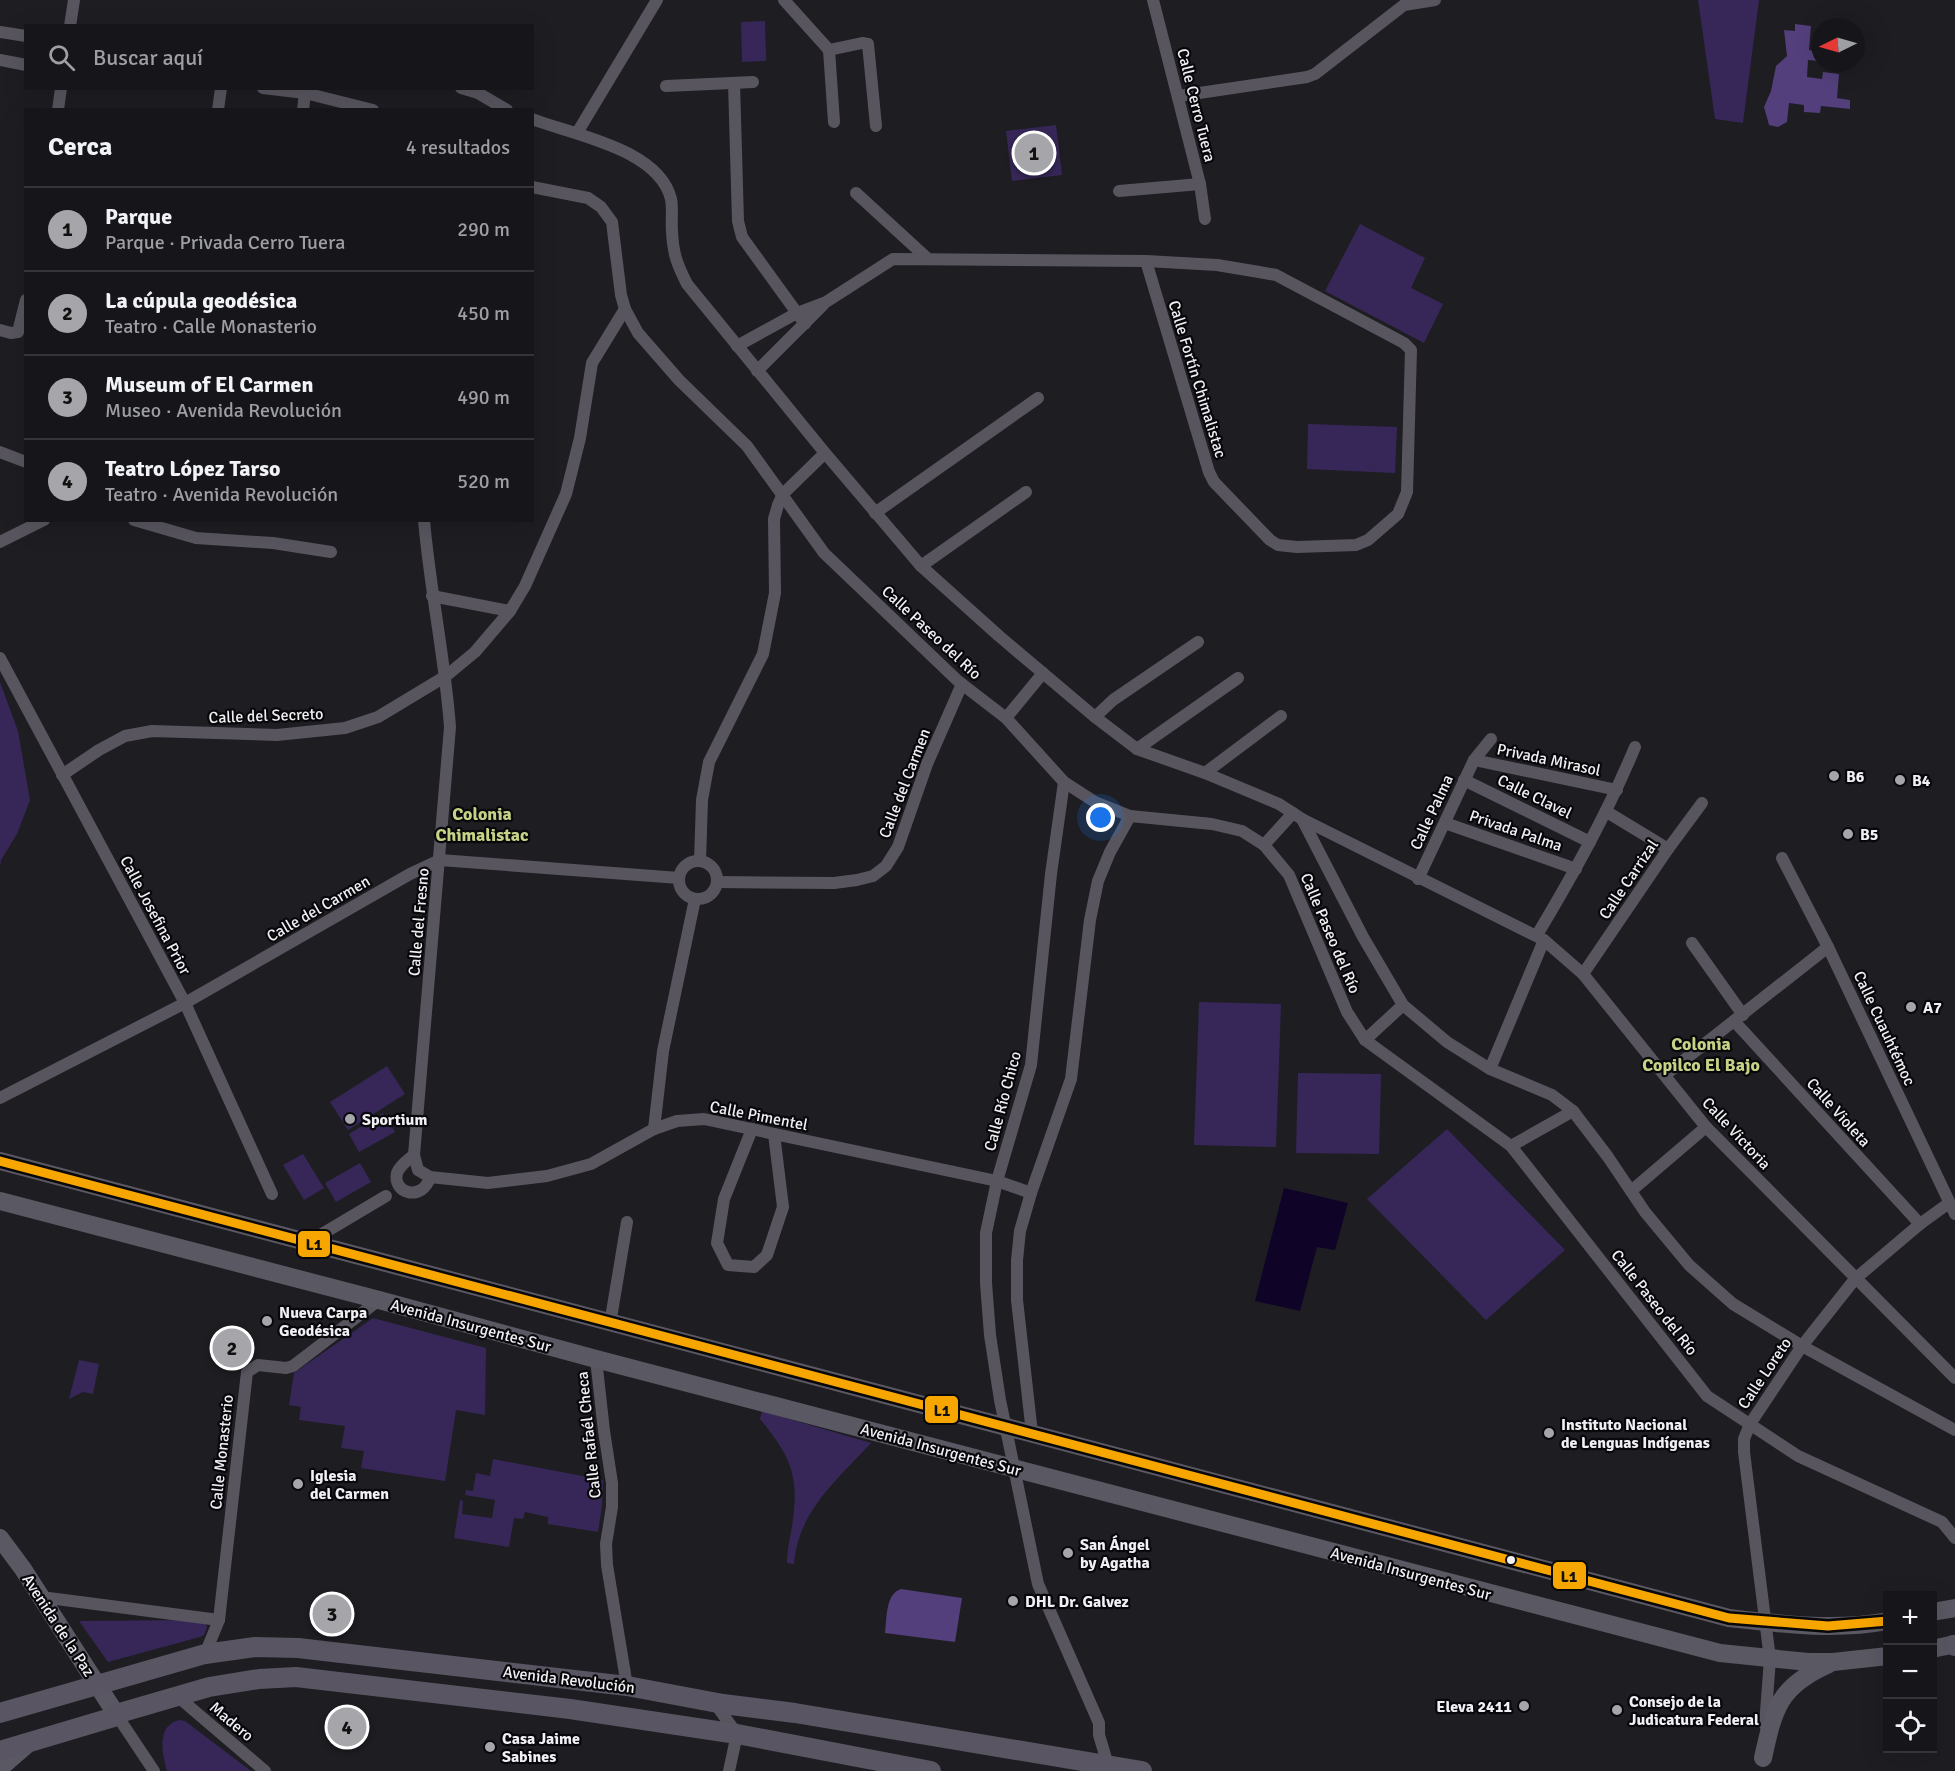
<!DOCTYPE html>
<html lang="es">
<head>
<meta charset="utf-8">
<style>
  :root { --surface:#16161a; --page:#232327; --text:#f1f3f6; --muted:#9e9fa2; --line:#353539; --accent:#a6a6aa }
  body { margin:0; font-family:Signika,sans-serif; background:var(--page); color:var(--text) }
  .controls { position:absolute; right:18px; bottom:18px; display:grid; overflow:hidden; border-radius:0px; box-shadow:0 6px 24px #0002 }
  .controls button { width:54px; height:54px; display:grid; place-items:center; padding:0; border:0; border-bottom:2px solid var(--line); background:var(--surface); color:var(--text); font:30px sans-serif }
  .compass { position:absolute; left:1811px; top:18px; width:54px; height:54px; border-radius:50%; background:var(--surface); box-shadow:0 6px 24px #0002; rotate:265deg }
  .you { position:absolute; left:1101px; top:818px; width:21px; height:21px; margin:-15px; border:4px solid #fff; border-radius:50%; background:#1a73e8; box-shadow:0 0 0 9px #1a73e833 }
  .badge { display:grid; place-items:center; width:39px; height:39px; border-radius:50%; background:var(--accent); color:#111; font-size:20px; font-weight:700 }
  .pin { position:absolute; translate:-50% -50%; border:3px solid #fff; box-shadow:0 2px 6px #0006 }
  .list { margin:0; padding:0; list-style:none }
  h2 { display:flex; justify-content:space-between; align-items:center; height:78px; margin:0; padding:0 24px; font-size:26px }
  h2 small { font-size:20px; font-weight:400; color:var(--muted) }
  .list li { display:grid; grid-template-columns:39px 1fr auto; gap:18px; align-items:center; box-sizing:border-box; height:84px; padding:0 24px; border-top:2px solid var(--line) }
  .list b { display:block; font-size:22px; white-space:nowrap }
  .list p { margin:0; font-size:20px; white-space:nowrap; color:var(--muted) }
  .list em { font-size:20px; font-style:normal; color:var(--muted) }
  .icon { flex:none; width:33px; height:33px; fill:none; stroke:currentColor; stroke-width:2; stroke-linecap:round; stroke-linejoin:round }
  .map { position:relative; flex:none; width:1955px; height:1771px; overflow:hidden }
  .search { position:absolute; background:var(--surface); box-shadow:0 6px 24px #0002; left:24px; top:24px; width:510px; height:66px; display:flex; align-items:center; gap:15px; box-sizing:border-box; padding:0 21px; border-radius:0px; color:var(--muted); font-size:22px }
  .panel { position:absolute; background:var(--surface); box-shadow:0 6px 24px #0002; left:24px; top:108px; width:510px; height:414px; border-radius:0px }
  .map>svg:first-child { display:block }
  .green { fill:#372758 }
  .forest { fill:#523f7b }
  .water { fill:#100328 }
  .lines { fill:none; stroke-linecap:round; stroke-linejoin:round }
  .street { stroke:#58555f; stroke-width:12 }
  .secondary { stroke:#5a5863; stroke-width:18 }
  .primary { stroke:#595562; stroke-width:20 }
  .bus-1-casing { stroke:#08070a; stroke-width:14 }
  .bus-1 { stroke:#f7a600; stroke-width:9 }
  .poi-dot { fill:#a6a6aa; stroke:#08070a; stroke-width:2 }
  .bus-dot { fill:#f0eff4; stroke:#08070a; stroke-width:2 }
  .labels { text-anchor:middle; stroke-width:4.5; stroke-linejoin:round; paint-order:stroke }
  .street-label { font-size:16px; fill:#f0eff4; stroke:#08070a }
  .poi-label { font-size:16px; font-weight:bold; fill:#f0eff4; stroke:#08070a; text-anchor:start }
  .neighbourhood-label { font-size:18px; font-weight:bold; fill:#c6d286; stroke:#08070a }
  .line-badge { stroke:#08070a; stroke-width:2 }
  .pale-badge-label { font-size:16px; text-anchor:middle; font-weight:bold; fill:#111 }
</style>
</head>
<body>
<div class="map">
<svg width="1955" height="1771" viewBox="0 0 1955 1771">
  <rect width="100%" height="100%" fill="#1e1d22"/>
  <!-- green -->
  <g class="green">
    <path d="M1698,0H1759L1743,123L1715,119Z"/>
    <path d="M765,21L766,61L742,62L741,22Z"/>
    <path d="M1056,125L1062,175L1012,181L1006,131Z"/>
    <path d="M1360,224L1425,258L1411,288L1443,304L1424,343L1325,291Z"/>
    <path d="M1308,424L1397,427L1395,473L1307,469Z"/>
    <path d="M0,682L18,731L30,800L17,834L1,860L0,867Z"/>
    <path d="M1199,1002L1281,1004L1276,1147L1194,1145Z"/>
    <path d="M387,1066L405,1094L348,1130L330,1102Z"/>
    <path d="M1298,1073L1381,1074L1379,1154L1296,1153Z"/>
    <path d="M383,1113L395,1132L359,1152L349,1134Z"/>
    <path d="M1447,1129L1565,1250L1486,1320L1367,1199Z"/>
    <path d="M303,1154L324,1188L304,1200L283,1165Z"/>
    <path d="M360,1163L371,1182L336,1202L325,1183Z"/>
    <path d="M373,1318L486,1348L485,1415L456,1410L445,1481L361,1468L364,1451L341,1448L345,1426L299,1420L301,1407L289,1405L294,1373Z"/>
    <path d="M79,1360L99,1364L93,1394L83,1392L69,1399Z"/>
    <path d="M762,1411L871,1443C838,1479 798,1511 794,1564L787,1563C787,1550 790,1539 792,1526C800,1476 791,1457 760,1419Z"/>
    <path d="M493,1459L603,1480L602,1506L598,1532L548,1524V1517L525,1512L523,1519L514,1518L509,1547L454,1538L460,1500L463,1501L462,1514L492,1518L495,1500L465,1495L466,1490L473,1491L476,1473L490,1476Z"/>
    <path d="M197,1620L205,1623L207,1627L204,1635L200,1637L108,1662L79,1621Z"/>
    <path d="M179,1720L185,1721L251,1771H167C162,1753 156,1726 179,1720Z"/>
  </g>
  <!-- forest -->
  <g class="forest">
    <path d="M1795,24L1811,26L1809,50L1820,52V61L1808,60L1807,77L1822,79L1823,72L1839,74L1837,98L1850,100V109L1821,106L1820,113L1804,112V105L1789,103L1787,122L1778,127L1769,125L1764,107L1771,91L1776,66L1787,56L1784,30L1795,31Z"/>
    <path d="M901,1589L962,1598L955,1642L885,1633C887,1619 885,1594 901,1589Z"/>
  </g>
  <!-- water -->
  <path class="water" d="M1284,1188L1348,1203L1335,1250L1317,1247L1300,1311L1255,1301Z"/>
  <g class="lines">
    <!-- street -->
    <g class="street">
      <path d="M784,0L829,50L862,43L868,44L876,126"/>
      <path d="M1153,0L1200,184L1205,219"/>
      <path d="M70,26L74,0"/>
      <path d="M0,32L26,36"/>
      <path d="M829,50L834,122"/>
      <path d="M0,60L26,65"/>
      <path d="M734,83L738,221L742,237L805,324"/>
      <path d="M666,86L753,82"/>
      <path d="M263,88L305,93L373,110"/>
      <path d="M461,88L478,93L507,110"/>
      <path d="M1179,96L1307,77L1315,74L1404,5L1435,0"/>
      <path d="M58,110L61,88"/>
      <path d="M218,110L221,88"/>
      <path d="M303,110L305,93"/>
      <path d="M532,119C574,135 659,149 671,199C673,209 671,221 672,231C673,254 677,264 687,284L825,453L921,566L999,636L1095,717L1137,749L1205,773L1279,804L1302,819L1363,937L1403,1005L1447,1042L1490,1069L1552,1095L1573,1111L1608,1157L1645,1212L1689,1265L1733,1304L1802,1346L1955,1430"/>
      <path d="M577,133L657,0"/>
      <path d="M532,187L588,198L601,207L612,222L621,295L625,309L638,333L679,380L747,446L824,553L958,681L1006,718L1064,782L1095,802L1130,816L1212,824L1242,831L1264,845L1289,875L1347,1012L1365,1040L1511,1146L1707,1396L1798,1456L1942,1522L1955,1538"/>
      <path d="M1119,191L1200,184"/>
      <path d="M856,193L928,259"/>
      <path d="M0,330L11,333L18,332L26,300"/>
      <path d="M737,346L797,313L826,302L893,259L1146,261L1217,265L1259,272L1276,275L1404,343L1411,350L1407,492L1398,514L1368,540L1356,545L1297,547L1278,545L1270,540L1214,482L1209,472L1146,261"/>
      <path d="M757,371L823,305"/>
      <path d="M0,452L26,462"/>
      <path d="M875,513L1038,398"/>
      <path d="M134,520L196,538L273,543L331,552"/>
      <path d="M424,520C430,590 445,658 450,727L414,1155L418,1170L430,1177L488,1183L547,1176L591,1164L654,1129L677,1121L704,1119L997,1181L1031,1193"/>
      <path d="M0,542L44,520"/>
      <path d="M921,566L1026,492"/>
      <path d="M432,596L510,611"/>
      <path d="M0,658L185,1003L272,1194"/>
      <path d="M1095,717L1113,700L1198,642"/>
      <path d="M1006,718L1043,673"/>
      <path d="M1137,749L1238,678"/>
      <path d="M1474,760L1617,790"/>
      <path d="M1205,773L1281,716"/>
      <path d="M62,775L99,750L125,736L152,731L277,735L345,728L378,717L446,676L475,652L510,611L525,586L566,494L580,438L592,363L625,309"/>
      <path d="M1464,780L1590,842"/>
      <path d="M1064,782L1051,874L1031,1065L997,1181L986,1233V1283L990,1335L1000,1400L1038,1584L1099,1723V1735L1108,1765"/>
      <path d="M1607,812L1668,849"/>
      <path d="M1302,819L1544,940L1583,974L1706,1127L1955,1378"/>
      <path d="M1445,823L1576,869"/>
      <path d="M1264,845L1293,813"/>
      <path d="M1782,858L1828,947L1955,1214"/>
      <path d="M700,861L702,800L709,762L763,654L775,593L774,519L778,505L783,494L825,453"/>
      <circle cx="698" cy="880" r="19"/>
      <path d="M1418,879L1474,760L1491,739"/>
      <path d="M717,882L834,883L857,880L873,876L886,866L898,847L927,764L962,684"/>
      <path d="M1537,935C1574,873 1607,814 1635,747"/>
      <path d="M1692,943L1743,1015"/>
      <path d="M1583,974L1668,849L1702,803"/>
      <path d="M1734,1021L1920,1224"/>
      <path d="M1365,1040L1403,1005"/>
      <path d="M1490,1069L1544,940"/>
      <path d="M1665,1075L1828,947"/>
      <path d="M0,1098L185,1003L410,874L440,860L679,878"/>
      <path d="M654,1129L663,1051L695,899"/>
      <path d="M752,1129L724,1199L717,1243L728,1265L754,1267L767,1255L783,1207L774,1134"/>
      <path d="M1511,1146L1573,1111"/>
      <path d="M414,1155C408,1160 400,1165 397,1173C392,1194 423,1202 430,1177"/>
      <path d="M1631,1191L1706,1127"/>
      <path d="M307,1243L386,1196"/>
      <path d="M610,1324L627,1222"/>
      <path d="M596,1359L604,1431L612,1483V1507L606,1544L607,1565L627,1686"/>
      <path d="M1032,1433L1017,1300V1260L1020,1231L1031,1193L1071,1079L1090,920L1098,881L1110,852L1130,816"/>
      <path d="M41,1597L219,1620"/>
      <path d="M205,1654L219,1620L247,1372L258,1365L286,1368L293,1366L379,1300"/>
      <path d="M177,1696L265,1771"/>
      <path d="M714,1702L737,1734L729,1771"/>
      <path d="M116,1714L154,1771"/>
      <path d="M1765,1725L1770,1659L1744,1452V1439L1750,1424L1802,1346L1855,1279L1920,1224L1949,1203"/>
    </g>
    <!-- secondary -->
    <g class="secondary">
      <path d="M0,1161L1729,1618C1782,1624 1834,1631 1888,1621"/>
      <path d="M0,1201L379,1300L596,1359L1720,1653L1808,1662H1833L1888,1656"/>
      <path d="M0,1538L23,1569L116,1714"/>
      <path d="M1932,1612L1955,1608"/>
      <path d="M1932,1649L1955,1644"/>
      <path d="M1763,1758C1774,1708 1779,1686 1829,1664"/>
      <path d="M0,1768L30,1742"/>
    </g>
    <!-- primary -->
    <g class="primary">
      <path d="M1953,1645L1955,1646"/>
      <path d="M0,1713L205,1654L255,1647L298,1648L627,1686L723,1704L795,1713L1142,1771"/>
      <path d="M0,1751L114,1717L116,1714L209,1687L259,1679L296,1677L570,1709L737,1734L931,1771"/>
    </g>
    <defs>
      <path id="bus-1" d="M0,1161L1729,1618L1828,1626L1888,1621"/>
    </defs>
    <!-- bus-1 casing -->
    <use href="#bus-1" class="bus-1-casing"/>
    <!-- bus-1 -->
    <use href="#bus-1" class="bus-1"/>
  </g>
  <!-- markers -->
  <g class="poi-dot">
    <circle cx="1834" cy="776" r="6"/>
    <circle cx="1900" cy="780" r="6"/>
    <circle cx="1848" cy="834" r="6"/>
    <circle cx="1911" cy="1007" r="6"/>
    <circle cx="350" cy="1119" r="6"/>
    <circle cx="267" cy="1321" r="6"/>
    <circle cx="1549" cy="1433" r="6"/>
    <circle cx="298" cy="1484" r="6"/>
    <circle cx="1068" cy="1553" r="6"/>
    <circle cx="1013" cy="1601" r="6"/>
    <circle cx="1524" cy="1706" r="6"/>
    <circle cx="1617" cy="1710" r="6"/>
    <circle cx="490" cy="1747" r="6"/>
  </g>
  <circle class="bus-dot" cx="1511" cy="1560" r="5"/>
  <g class="labels">
    <!-- street labels -->
    <g class="street-label">
      <text transform="translate(1197 105) rotate(76)" y="6">Calle Cerro Tuera</text>
      <text transform="translate(1198 379) rotate(73)" y="6">Calle Fortín Chimalistac</text>
      <text transform="translate(932 632) rotate(43)" y="6">Calle Paseo del Río</text>
      <text transform="translate(266 715) rotate(-2)" y="6">Calle del Secreto</text>
      <text transform="translate(1549 759) rotate(12)" y="6">Privada Mirasol</text>
      <text transform="translate(904 783) rotate(-69)" y="6">Calle del Carmen</text>
      <text transform="translate(1535 796) rotate(26)" y="6">Calle Clavel</text>
      <text transform="translate(1431 812) rotate(-65)" y="6">Calle Palma</text>
      <text transform="translate(1516 830) rotate(19)" y="6">Privada Palma</text>
      <text transform="translate(1628 879) rotate(-56)" y="6">Calle Carrizal</text>
      <text transform="translate(318 908) rotate(-30)" y="6">Calle del Carmen</text>
      <text transform="translate(156 915) rotate(62)" y="6">Calle Josefina Prior</text>
      <text transform="translate(418 922) rotate(-85)" y="6">Calle del Fresno</text>
      <text transform="translate(1331 933) rotate(67)" y="6">Calle Paseo del Río</text>
      <text transform="translate(1885 1028) rotate(65)" y="6">Calle Cuauhtémoc</text>
      <text transform="translate(1002 1101) rotate(-75)" y="6">Calle Río Chico</text>
      <text transform="translate(1839 1112) rotate(48)" y="6">Calle Violeta</text>
      <text transform="translate(759 1115) rotate(11)" y="6">Calle Pimentel</text>
      <text transform="translate(1737 1133) rotate(47)" y="6">Calle Victoria</text>
      <text transform="translate(1655 1302) rotate(52)" y="6">Calle Paseo del Río</text>
      <text transform="translate(471 1325) rotate(15)" y="6">Avenida Insurgentes Sur</text>
      <text transform="translate(1764 1373) rotate(-56)" y="6">Calle Loreto</text>
      <text transform="translate(588 1435) rotate(-96)" y="6">Calle Rafaél Checa</text>
      <text transform="translate(941 1449) rotate(15)" y="6">Avenida Insurgentes Sur</text>
      <text transform="translate(221 1452) rotate(-84)" y="6">Calle Monasterio</text>
      <text transform="translate(1411 1573) rotate(15)" y="6">Avenida Insurgentes Sur</text>
      <text transform="translate(59 1625) rotate(57)" y="6">Avenida de la Paz</text>
      <text transform="translate(569 1679) rotate(7)" y="6">Avenida Revolución</text>
      <text transform="translate(232 1721) rotate(40)" y="6">Madero</text>
    </g>
    <!-- poi labels -->
    <g class="poi-label">
      <text x="1846" y="782">B6</text>
      <text x="1912" y="786">B4</text>
      <text x="1860" y="840">B5</text>
      <text x="1923" y="1013">A7</text>
      <text x="362" y="1125">Sportium</text>
      <text x="279" y="1318">Nueva Carpa<tspan x="279" dy="18">Geodésica</tspan></text>
      <text x="1561" y="1430">Instituto Nacional<tspan x="1561" dy="18">de Lenguas Indígenas</tspan></text>
      <text x="310" y="1481">Iglesia<tspan x="310" dy="18">del Carmen</tspan></text>
      <text x="1080" y="1550">San Ángel<tspan x="1080" dy="18">by Agatha</tspan></text>
      <text x="1025" y="1607">DHL Dr. Galvez</text>
      <text x="1629" y="1707">Consejo de la<tspan x="1629" dy="18">Judicatura Federal</tspan></text>
      <text x="1512" y="1712" text-anchor="end">Eleva 2411</text>
      <text x="502" y="1744">Casa Jaime<tspan x="502" dy="18">Sabines</tspan></text>
    </g>
    <!-- neighbourhood labels -->
    <g class="neighbourhood-label">
      <text x="482" y="820">Colonia<tspan x="482" dy="21">Chimalistac</tspan></text>
      <text x="1701" y="1050">Colonia<tspan x="1701" dy="21">Copilco El Bajo</tspan></text>
    </g>
  </g>
  <g class="line-badge">
    <rect x="297" y="1230" width="34" height="28" rx="6" fill="#f7a600"/>
    <rect x="924" y="1395" width="35" height="29" rx="6" fill="#f7a600"/>
    <rect x="1552" y="1561" width="35" height="29" rx="6" fill="#f7a600"/>
  </g>
  <g class="pale-badge-label">
    <text x="314" y="1250">L1</text>
    <text x="942" y="1416">L1</text>
    <text x="1569" y="1582">L1</text>
  </g>
</svg>
<div class="controls">
<button>+</button>
<button>−</button>
<button><svg class="icon" aria-label="locate" viewBox="0 0 24 24"><circle cx="12" cy="12" r="6"/><path d="M12 2v4M12 18v4M2 12h4M18 12h4"/></svg></button>
</div>
<svg class="compass" viewBox="-18 -18 36 36"><path d="M0-13l5 13h-10z" fill="#e53935"/><path d="M0 13l5-13h-10z" fill="#9e9fa2"/></svg>
<div class="you"></div>
<div class="pin badge" style="left:1034px;top:153px">1</div>
<div class="pin badge" style="left:232px;top:1348px">2</div>
<div class="pin badge" style="left:332px;top:1614px">3</div>
<div class="pin badge" style="left:347px;top:1727px">4</div>
<div class="search"><svg class="icon" aria-label="search" viewBox="0 0 24 24"><circle cx="10" cy="10" r="6"/><path d="M15 15l6 6"/></svg>Buscar aquí</div>
<section class="panel">
<h2>Cerca<small>4 resultados</small></h2>
<ul class="list">
<li><span class="badge">1</span><div><b>Parque</b><p>Parque · Privada Cerro Tuera</p></div><em>290 m</em></li>
<li><span class="badge">2</span><div><b>La cúpula geodésica</b><p>Teatro · Calle Monasterio</p></div><em>450 m</em></li>
<li><span class="badge">3</span><div><b>Museum of El Carmen</b><p>Museo · Avenida Revolución</p></div><em>490 m</em></li>
<li><span class="badge">4</span><div><b>Teatro López Tarso</b><p>Teatro · Avenida Revolución</p></div><em>520 m</em></li>
</ul>
</section>
</div>
</body>
</html>
